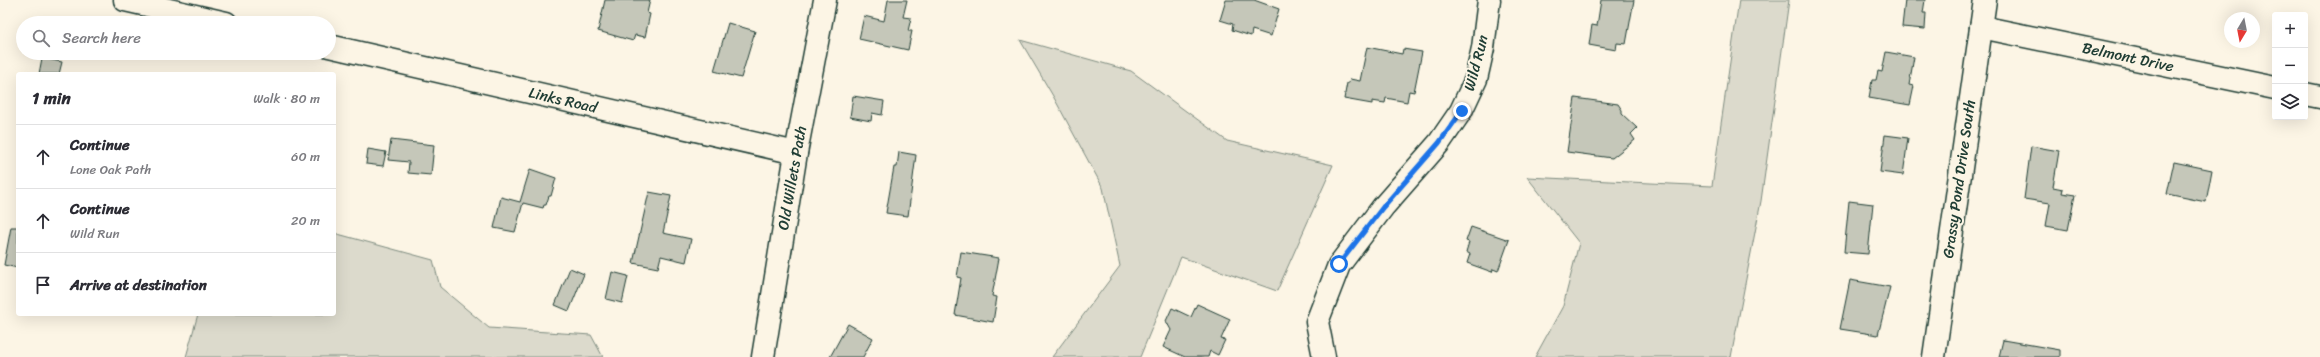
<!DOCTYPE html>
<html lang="en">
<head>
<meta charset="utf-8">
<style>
  :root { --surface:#fff; --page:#f7f7f7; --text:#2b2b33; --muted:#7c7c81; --line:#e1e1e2 }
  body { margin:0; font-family:Sriracha,sans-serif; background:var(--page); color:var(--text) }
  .controls { position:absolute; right:12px; top:12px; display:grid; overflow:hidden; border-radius:4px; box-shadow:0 4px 16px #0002 }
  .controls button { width:36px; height:36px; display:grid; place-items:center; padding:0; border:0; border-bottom:1px solid var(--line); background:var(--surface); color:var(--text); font:20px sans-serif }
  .compass { position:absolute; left:2224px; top:12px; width:36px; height:36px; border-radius:50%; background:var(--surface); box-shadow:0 4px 16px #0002; rotate:190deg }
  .stop { position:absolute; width:12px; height:12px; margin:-9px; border:3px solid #1a73e8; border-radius:50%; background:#fff }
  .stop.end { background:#1a73e8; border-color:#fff; box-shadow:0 1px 4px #0008 }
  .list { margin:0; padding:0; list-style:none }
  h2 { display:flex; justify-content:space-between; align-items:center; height:52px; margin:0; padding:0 16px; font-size:17px }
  h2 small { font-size:13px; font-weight:400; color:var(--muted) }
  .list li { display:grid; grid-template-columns:26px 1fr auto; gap:12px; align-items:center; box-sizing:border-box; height:64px; padding:0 16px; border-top:1px solid var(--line) }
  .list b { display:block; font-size:15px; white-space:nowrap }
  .list p { margin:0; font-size:13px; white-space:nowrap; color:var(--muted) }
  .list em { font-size:13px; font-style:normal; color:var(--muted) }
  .icon { flex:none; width:22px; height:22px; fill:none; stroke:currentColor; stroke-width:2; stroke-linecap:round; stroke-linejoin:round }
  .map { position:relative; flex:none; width:2320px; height:357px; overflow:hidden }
  .search { position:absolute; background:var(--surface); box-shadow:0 4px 16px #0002; left:16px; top:16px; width:320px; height:44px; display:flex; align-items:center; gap:10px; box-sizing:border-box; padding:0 14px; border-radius:22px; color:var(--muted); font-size:15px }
  .panel { position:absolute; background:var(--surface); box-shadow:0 4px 16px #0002; left:16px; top:72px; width:320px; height:244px; border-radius:4px }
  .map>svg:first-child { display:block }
  .green { fill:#dcdacc; stroke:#7e8c80 }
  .building { fill:#c5c7b9; stroke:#1f3d34 }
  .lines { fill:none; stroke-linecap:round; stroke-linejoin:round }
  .minor-casing { stroke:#1f3d34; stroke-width:25 }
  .major-casing { stroke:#1f3d34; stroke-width:25 }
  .minor { stroke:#fcf5e5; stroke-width:22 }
  .major { stroke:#fcf5e5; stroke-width:22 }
  .route { stroke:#1a73e8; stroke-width:5 }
  .labels { text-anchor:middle; stroke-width:4; stroke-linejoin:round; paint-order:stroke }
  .street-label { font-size:15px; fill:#1f3d34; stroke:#fcf5e5 }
</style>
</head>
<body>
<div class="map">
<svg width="2320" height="357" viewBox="0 0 2320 357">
  <rect width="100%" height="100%" fill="#fcf5e5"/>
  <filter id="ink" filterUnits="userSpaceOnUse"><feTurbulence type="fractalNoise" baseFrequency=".025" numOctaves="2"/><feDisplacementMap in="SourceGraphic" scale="8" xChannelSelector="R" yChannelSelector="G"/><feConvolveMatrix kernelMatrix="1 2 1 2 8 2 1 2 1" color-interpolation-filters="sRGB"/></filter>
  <g filter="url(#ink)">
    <!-- green -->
    <g class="green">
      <path d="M1739,0H1789L1761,201L1731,357H1535L1563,306L1579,243L1527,177L1712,186Z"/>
      <path d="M1020,40L1131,71L1227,141L1333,165L1277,291L1181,257L1140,357H1052L1120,266L1103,188L1053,96Z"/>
      <path d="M334,233L433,260L440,287L489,328L591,335L603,357H186L198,314H334Z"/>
    </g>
    <!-- building -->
    <g class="building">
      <path d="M605,0H650L647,13L650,14L645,37L635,35L633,41L598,31Z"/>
      <path d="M888,0H907L903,17L911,18L908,31H912L908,50L859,39L864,16L884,21Z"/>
      <path d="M1226,0H1254L1279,9L1271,36L1252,30L1251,36L1232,30L1233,24L1220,20Z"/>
      <path d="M1601,0H1634L1626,44L1617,43L1616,50L1589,45L1592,25L1597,26Z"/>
      <path d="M1905,0H1925L1923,13H1926L1925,29L1902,27Z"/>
      <path d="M728,23L755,31L741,78L714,71Z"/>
      <path d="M1367,47L1402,54L1403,49L1422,52L1414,92L1409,91L1407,102L1386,98L1385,103L1372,101V104L1344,99L1347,83H1349L1350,79L1360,81Z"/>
      <path d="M1886,52L1914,57L1909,85L1914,86L1910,105L1869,98L1872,80H1876L1878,71L1882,72Z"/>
      <path d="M42,58L62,62L59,74H39Z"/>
      <path d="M853,96L884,101L882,115L872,113L871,121L850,117Z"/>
      <path d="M1575,98L1618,104L1622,110V114L1637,128L1631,134L1635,140L1612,158L1567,152Z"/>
      <path d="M1885,135L1908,138L1903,175L1880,172Z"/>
      <path d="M391,140L434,145L431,175L408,173L409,162L388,160Z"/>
      <path d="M2031,146L2059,151L2053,187L2063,189L2062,193L2075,195L2068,230L2046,226L2050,203L2024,199Z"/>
      <path d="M368,149L386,152L383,166L366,164Z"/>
      <path d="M899,152L916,155L908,216L886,213L894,167H897Z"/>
      <path d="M2174,162L2212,170L2206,202L2167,194Z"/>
      <path d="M530,169L556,178L551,196H549L546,205H544L543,208L523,203L515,232L494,228L501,197L520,202Z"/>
      <path d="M649,192L671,196L663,233L691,239L686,262L661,256L658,268L633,263Z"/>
      <path d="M1849,201L1873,204L1868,254L1844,252Z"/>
      <path d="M11,227H18V268L4,265Z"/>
      <path d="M1471,227L1509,240L1498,271L1493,269L1492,272L1467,263L1470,254L1466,252L1469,242L1466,241Z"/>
      <path d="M961,252L999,258L992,296L997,297L993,322L955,315L961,278L957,277Z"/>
      <path d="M570,268L584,274L569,311L555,305Z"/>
      <path d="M612,272L628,276L622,303L606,299Z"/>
      <path d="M1850,280L1890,287L1878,335L1840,329Z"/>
      <path d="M1197,304L1230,319L1221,339L1225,340L1218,355L1210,351L1208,357H1185L1163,347L1171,330L1166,321L1172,308L1191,317Z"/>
      <path d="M848,324L873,338L863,357H830Z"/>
      <path d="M2003,340L2060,350V357H1999Z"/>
    </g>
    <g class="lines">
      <defs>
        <g id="minor">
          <path d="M125,0L226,23"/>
          <path d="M1981,27L2275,88"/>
          <path d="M329,46L796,153"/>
          <path d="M2305,94L2320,97"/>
          <path d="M1324,357L1317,322L1339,265L1383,207L1439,143L1461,111L1476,79L1483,48L1489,0"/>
          <path d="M1934,357L1985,0"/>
        </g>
        <path id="major" d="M763,357L796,153L825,0"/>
      </defs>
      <!-- minor casing -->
      <use href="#minor" class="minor-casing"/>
      <!-- major casing -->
      <use href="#major" class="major-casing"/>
      <!-- minor -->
      <use href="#minor" class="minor"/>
      <!-- major -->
      <use href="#major" class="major"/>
    </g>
  </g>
  <g class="lines" filter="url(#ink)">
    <!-- route -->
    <path class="route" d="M1339,264L1383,207L1439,143L1462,111"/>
  </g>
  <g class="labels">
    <!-- street labels -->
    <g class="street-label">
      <text transform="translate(2128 57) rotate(12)" y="5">Belmont Drive</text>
      <text transform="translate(1476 63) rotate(-75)" y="5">Wild Run</text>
      <text transform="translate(563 100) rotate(13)" y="5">Links Road</text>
      <text transform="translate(792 178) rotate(-80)" y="5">Old Willets Path</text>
      <text transform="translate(1959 179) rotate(-82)" y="5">Grassy Pond Drive South</text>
    </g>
  </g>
</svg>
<div class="controls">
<button>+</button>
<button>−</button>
<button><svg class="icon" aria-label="layers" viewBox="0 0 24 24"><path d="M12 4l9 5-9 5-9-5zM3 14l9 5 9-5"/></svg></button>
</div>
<svg class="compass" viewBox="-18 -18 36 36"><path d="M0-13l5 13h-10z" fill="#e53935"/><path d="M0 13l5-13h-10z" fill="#7c7c81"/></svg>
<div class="stop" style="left:1339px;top:264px"></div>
<div class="stop end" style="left:1462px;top:111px"></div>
<div class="search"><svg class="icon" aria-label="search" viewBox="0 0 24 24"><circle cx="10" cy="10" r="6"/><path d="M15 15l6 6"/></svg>Search here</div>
<section class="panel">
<h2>1 min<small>Walk · 80 m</small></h2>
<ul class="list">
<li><svg class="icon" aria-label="ahead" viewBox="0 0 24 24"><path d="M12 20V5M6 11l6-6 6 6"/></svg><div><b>Continue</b><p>Lone Oak Path</p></div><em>60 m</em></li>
<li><svg class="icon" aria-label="ahead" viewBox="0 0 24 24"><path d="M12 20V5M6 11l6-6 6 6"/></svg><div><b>Continue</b><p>Wild Run</p></div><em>20 m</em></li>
<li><svg class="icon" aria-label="arrive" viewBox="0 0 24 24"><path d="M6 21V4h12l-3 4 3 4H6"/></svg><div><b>Arrive at destination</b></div></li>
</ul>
</section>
</div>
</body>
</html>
